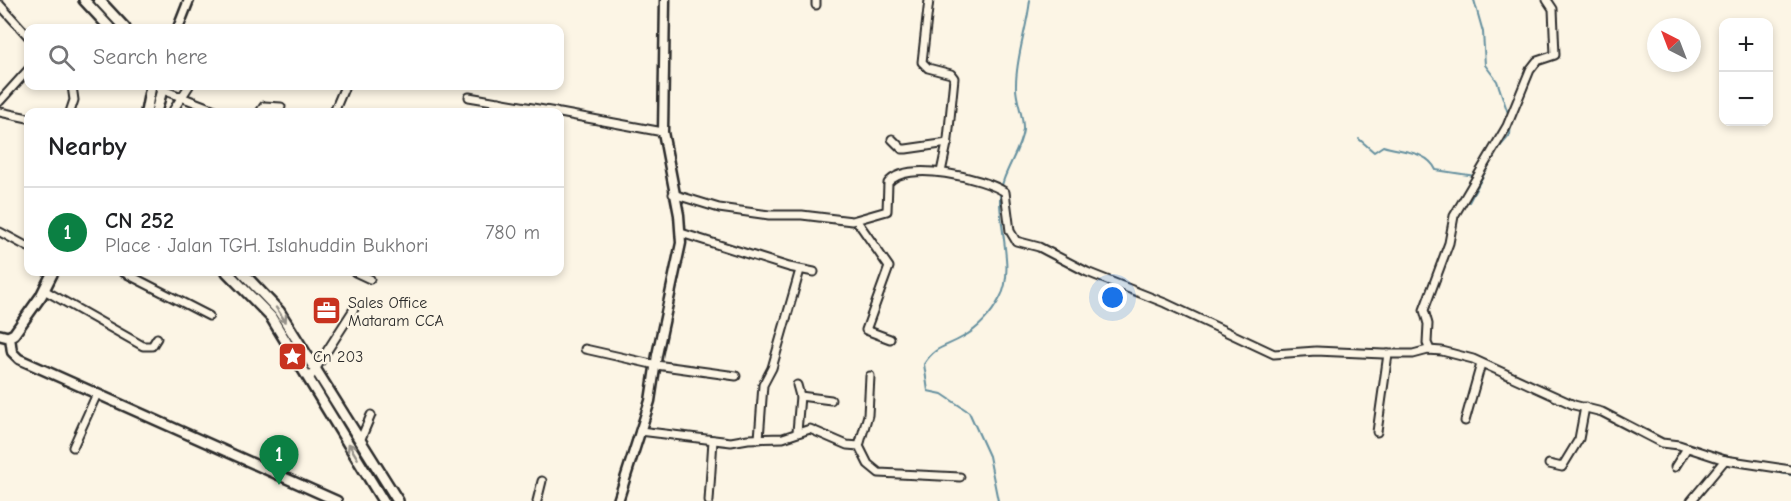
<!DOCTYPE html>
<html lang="en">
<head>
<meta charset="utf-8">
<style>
  :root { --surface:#fff; --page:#f6f6f6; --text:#202124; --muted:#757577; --line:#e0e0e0; --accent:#0b8043 }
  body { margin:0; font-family:"Comic Neue",sans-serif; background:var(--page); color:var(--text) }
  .controls { position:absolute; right:18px; top:18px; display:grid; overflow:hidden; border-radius:12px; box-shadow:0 3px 9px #0003 }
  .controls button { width:54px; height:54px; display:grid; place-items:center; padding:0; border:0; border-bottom:2px solid var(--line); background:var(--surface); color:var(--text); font:30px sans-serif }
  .compass { position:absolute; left:1647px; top:18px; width:54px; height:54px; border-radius:50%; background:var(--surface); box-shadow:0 3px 9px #0003; rotate:318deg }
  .you { position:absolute; left:1113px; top:298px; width:21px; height:21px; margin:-15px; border:4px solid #fff; border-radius:50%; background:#1a73e8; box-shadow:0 0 0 9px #1a73e833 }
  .badge { display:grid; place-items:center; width:39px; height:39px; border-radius:50%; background:var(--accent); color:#fff; font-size:20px; font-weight:700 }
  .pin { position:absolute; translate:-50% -50px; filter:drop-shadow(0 2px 3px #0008) }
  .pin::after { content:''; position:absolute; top:32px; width:21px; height:18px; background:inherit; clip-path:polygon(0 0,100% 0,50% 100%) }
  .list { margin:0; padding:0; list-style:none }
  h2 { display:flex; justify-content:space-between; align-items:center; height:78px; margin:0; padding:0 24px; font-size:26px }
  h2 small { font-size:20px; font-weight:400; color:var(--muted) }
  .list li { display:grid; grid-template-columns:39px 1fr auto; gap:18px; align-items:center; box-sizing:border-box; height:90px; padding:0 24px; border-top:2px solid var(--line) }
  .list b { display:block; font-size:22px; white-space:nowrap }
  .list p { margin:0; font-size:20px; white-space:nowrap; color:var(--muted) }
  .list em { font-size:20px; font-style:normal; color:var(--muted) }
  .icon { flex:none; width:33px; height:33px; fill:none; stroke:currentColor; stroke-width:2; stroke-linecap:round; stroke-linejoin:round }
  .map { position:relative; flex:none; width:1791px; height:501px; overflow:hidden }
  .search { position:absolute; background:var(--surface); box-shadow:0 3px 9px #0003; left:24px; top:24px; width:540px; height:66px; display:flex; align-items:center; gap:15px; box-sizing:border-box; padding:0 21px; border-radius:12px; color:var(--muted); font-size:22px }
  .panel { position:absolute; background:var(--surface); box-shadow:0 3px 9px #0003; left:24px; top:108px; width:540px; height:168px; border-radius:12px }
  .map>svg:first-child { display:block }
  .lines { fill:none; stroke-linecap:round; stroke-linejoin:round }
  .stream { stroke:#65909f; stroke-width:2 }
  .minor-casing { stroke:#2b2b2b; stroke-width:11 }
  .tertiary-casing { stroke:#2b2b2b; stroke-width:13 }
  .secondary-casing { stroke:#2b2b2b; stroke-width:14 }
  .minor { stroke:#fcf5e5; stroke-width:7 }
  .tertiary { stroke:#fcf5e5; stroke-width:8 }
  .secondary { stroke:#fcf5e5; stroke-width:9 }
  .oneway { stroke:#949088 }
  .labels { text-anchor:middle; stroke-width:5; stroke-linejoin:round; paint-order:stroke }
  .poi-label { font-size:16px; fill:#2b2b2b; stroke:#fcf5e5; text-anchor:start }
</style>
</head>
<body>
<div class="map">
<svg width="1791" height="501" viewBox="0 0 1791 501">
  <rect width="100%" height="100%" fill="#fcf5e5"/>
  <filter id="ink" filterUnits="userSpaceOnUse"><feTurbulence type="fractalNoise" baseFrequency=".0167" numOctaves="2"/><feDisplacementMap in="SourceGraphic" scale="12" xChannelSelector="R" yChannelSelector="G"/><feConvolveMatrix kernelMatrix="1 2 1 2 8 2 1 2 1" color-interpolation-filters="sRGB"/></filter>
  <g filter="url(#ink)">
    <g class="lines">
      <!-- stream -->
      <g class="stream">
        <path d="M1474,0L1483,32L1485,65L1497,81L1509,116"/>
        <path d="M1359,139L1374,152L1383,146C1400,152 1427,150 1436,170L1475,176"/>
        <path d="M1469,202L1497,150L1510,135L1511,121"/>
        <path d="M1762,469L1791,475"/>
        <path d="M998,501L989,456L969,412L942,394L928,391L924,364C936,345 945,348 963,337C979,328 992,313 1000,298C1015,273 999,226 1000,199C1000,175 1020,153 1023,130C1024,115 1015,100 1016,85C1016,56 1027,29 1030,0"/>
      </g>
      <defs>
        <g id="minor">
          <path d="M929,0L922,62L928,68L951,74L954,78L948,139L941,172"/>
          <path d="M0,5L28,36"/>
          <path d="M816,5V0"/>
          <path d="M163,90L220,112"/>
          <path d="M469,97L556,112"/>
          <path d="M0,101L28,70"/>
          <path d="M0,112L28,118"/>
          <path d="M70,112L74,100L72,86"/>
          <path d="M172,112L189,86"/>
          <path d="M260,112L264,106L281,107"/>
          <path d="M334,112L345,86"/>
          <path d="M498,112L499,102"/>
          <path d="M560,113L663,132"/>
          <path d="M892,139L902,149H906L948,143"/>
          <path d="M673,194L719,208L769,215H802L852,221L887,211L888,183C906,159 984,178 1005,192L1010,231L1016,241L1039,247L1087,272L1165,303L1274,354L1316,351L1383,354H1413L1428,350L1442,351L1473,359L1574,405L1602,412L1662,443L1679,445L1725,460L1791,470"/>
          <path d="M857,221L889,267L866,330L890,339"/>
          <path d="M0,232L28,247"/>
          <path d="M681,233L789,267L814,272"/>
          <path d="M123,272L209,316"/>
          <path d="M355,272L370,279"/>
          <path d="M44,290L143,346H152L157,338"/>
          <path d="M585,349L656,365L736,376"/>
          <path d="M1430,350L1427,343L1428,324L1424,310L1449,243L1454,216L1507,126L1530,70L1537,61L1555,55L1553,9L1547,0"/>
          <path d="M309,379L354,309"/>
          <path d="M797,385L800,396"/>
          <path d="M1465,421L1481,364"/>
          <path d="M640,431L731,442L748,439L783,438L810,429L847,445L859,446L868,464L879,473L960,477"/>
          <path d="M797,432L800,396L831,400"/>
          <path d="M1377,432L1388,354"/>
          <path d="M759,439L763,385L772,368L800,270"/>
          <path d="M360,441L371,415"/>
          <path d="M859,446L868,415L870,376"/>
          <path d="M73,447L96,396"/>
          <path d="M1549,464L1562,467L1579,439L1585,407"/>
          <path d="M1675,467L1687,448"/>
          <path d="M277,475L290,452"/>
          <path d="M537,501L542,481"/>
          <path d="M709,501L713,440"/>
          <path d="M1691,501L1725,460"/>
        </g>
        <g id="tertiary">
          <path d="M178,28L189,0"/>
          <path d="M10,337L12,352L19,359L337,501"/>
          <path d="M618,501L650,401L657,355L681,243L679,215L663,132L665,0"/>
        </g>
        <g id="secondary">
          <path d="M84,0L110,28"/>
          <path d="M99,0L125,28"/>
          <path d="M146,112L151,86"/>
          <path d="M156,112L163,86"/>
          <path d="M227,272L271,317L383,501"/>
          <path d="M242,272L279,311L398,501"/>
          <path d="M0,335L8,337L14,334L41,296L53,272"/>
        </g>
      </defs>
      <!-- minor casing -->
      <use href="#minor" class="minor-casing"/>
      <!-- tertiary casing -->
      <use href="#tertiary" class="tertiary-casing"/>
      <!-- secondary casing -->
      <use href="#secondary" class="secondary-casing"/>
      <!-- minor -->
      <use href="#minor" class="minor"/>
      <!-- tertiary -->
      <use href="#tertiary" class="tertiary"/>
      <!-- secondary -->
      <use href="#secondary" class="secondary"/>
    </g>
    <!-- one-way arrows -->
    <defs><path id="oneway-shaft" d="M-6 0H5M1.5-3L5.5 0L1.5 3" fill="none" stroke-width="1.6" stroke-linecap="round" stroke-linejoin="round" transform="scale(1.5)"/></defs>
    <g class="oneway">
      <use href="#oneway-shaft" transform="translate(281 315) rotate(56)"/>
      <use href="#oneway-shaft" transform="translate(353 451) rotate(-121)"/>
    </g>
  </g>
  <!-- icons -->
  <defs>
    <symbol id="office-square" viewBox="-11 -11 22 22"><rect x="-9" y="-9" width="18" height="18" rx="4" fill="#c8321e" stroke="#fcf5e5"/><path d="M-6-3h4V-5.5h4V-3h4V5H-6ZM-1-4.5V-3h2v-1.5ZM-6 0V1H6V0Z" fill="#fff"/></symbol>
    <symbol id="sight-square" viewBox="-11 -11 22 22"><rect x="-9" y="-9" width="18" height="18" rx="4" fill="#c8321e" stroke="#fcf5e5"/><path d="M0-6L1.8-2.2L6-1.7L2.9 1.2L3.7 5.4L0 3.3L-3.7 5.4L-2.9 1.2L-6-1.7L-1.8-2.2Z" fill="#fff"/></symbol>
  </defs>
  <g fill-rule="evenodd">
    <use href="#office-square" x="310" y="294" width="33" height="33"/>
    <use href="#sight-square" x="276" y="340" width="33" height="33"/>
  </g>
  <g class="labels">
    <!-- poi labels -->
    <g class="poi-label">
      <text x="348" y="308">Sales Office<tspan x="348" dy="18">Mataram CCA</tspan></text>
      <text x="313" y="362">Cn 203</text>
    </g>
  </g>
</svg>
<div class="controls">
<button>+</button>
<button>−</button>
</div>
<svg class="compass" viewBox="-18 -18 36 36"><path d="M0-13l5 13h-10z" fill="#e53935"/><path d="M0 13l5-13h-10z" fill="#757577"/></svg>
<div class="you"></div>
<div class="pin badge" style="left:279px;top:485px">1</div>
<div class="search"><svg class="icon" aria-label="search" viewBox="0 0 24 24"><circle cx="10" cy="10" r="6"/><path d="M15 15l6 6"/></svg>Search here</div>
<section class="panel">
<h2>Nearby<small></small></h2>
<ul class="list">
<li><span class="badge">1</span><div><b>CN 252</b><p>Place · Jalan TGH. Islahuddin Bukhori</p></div><em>780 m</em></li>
</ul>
</section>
</div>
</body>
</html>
